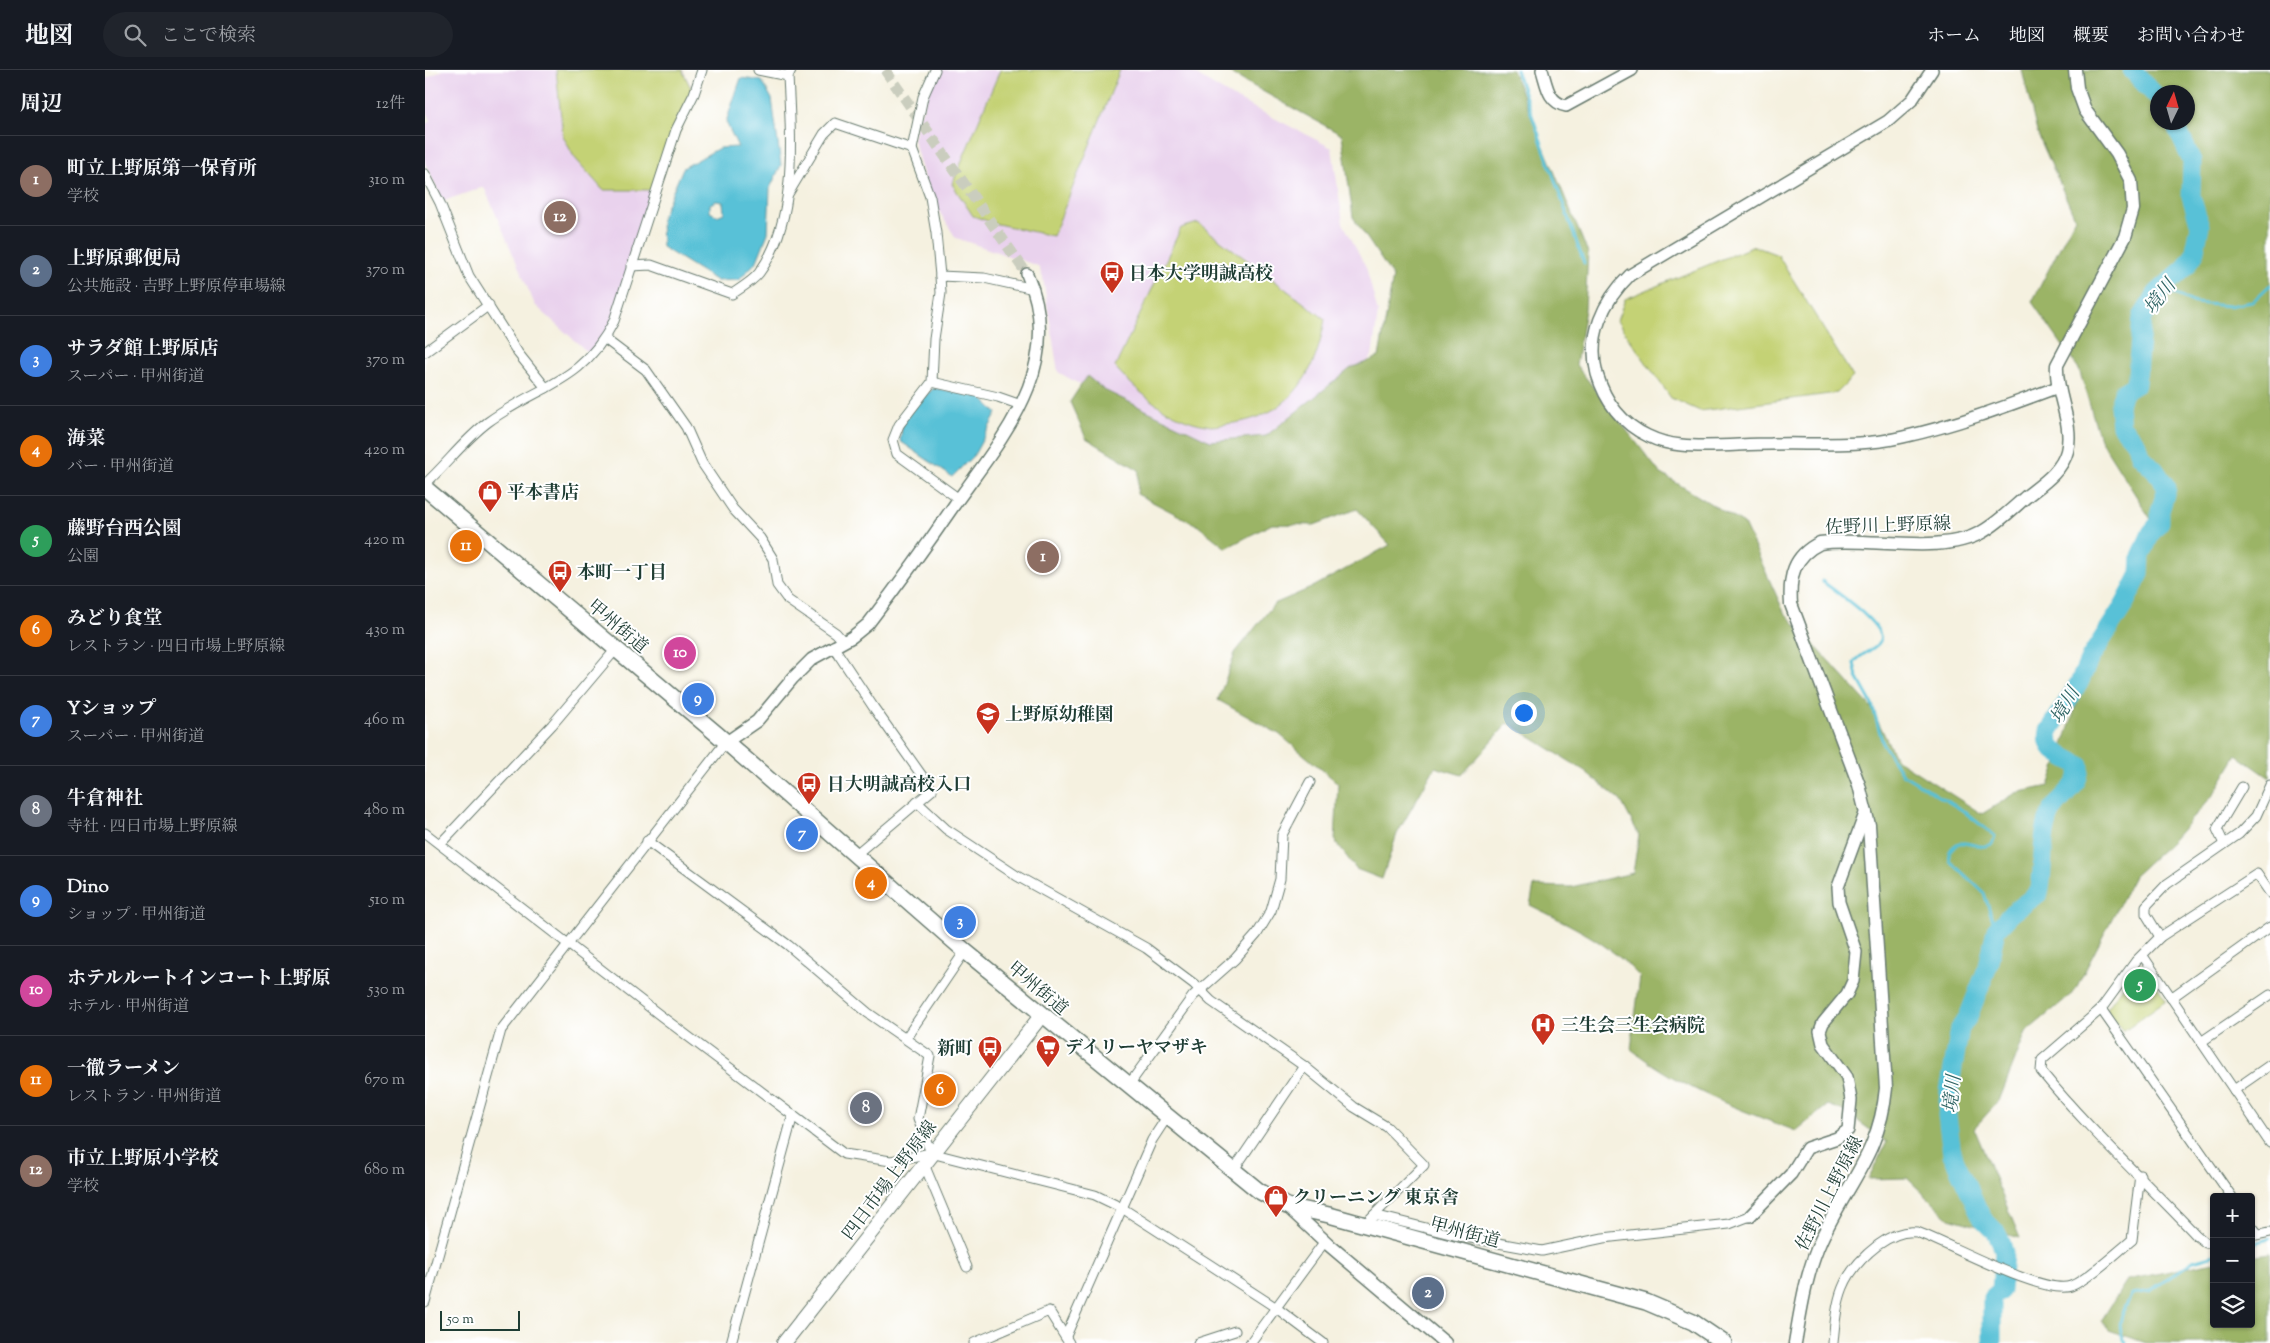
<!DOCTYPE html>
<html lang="ja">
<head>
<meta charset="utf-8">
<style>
  :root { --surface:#171b24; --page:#20242c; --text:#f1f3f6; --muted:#9ea1a6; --line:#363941; --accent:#7c3aed }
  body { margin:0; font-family:"Sorts Mill Goudy","Noto Serif JP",serif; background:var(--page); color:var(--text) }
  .controls { position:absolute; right:15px; bottom:15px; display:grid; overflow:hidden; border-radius:5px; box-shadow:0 1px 4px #0004 }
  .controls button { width:45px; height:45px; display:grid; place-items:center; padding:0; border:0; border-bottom:1px solid var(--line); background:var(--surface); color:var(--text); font:25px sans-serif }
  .compass { position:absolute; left:1725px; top:15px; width:45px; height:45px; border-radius:50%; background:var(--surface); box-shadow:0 1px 4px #0004; rotate:5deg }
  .scale { position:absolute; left:15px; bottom:12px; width:80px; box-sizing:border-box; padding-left:5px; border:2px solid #1f3d34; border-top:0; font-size:14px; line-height:18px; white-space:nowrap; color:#1f3d34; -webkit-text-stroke:4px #fff; paint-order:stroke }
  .you { position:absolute; left:1098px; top:642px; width:18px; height:18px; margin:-12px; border:4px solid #fff; border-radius:50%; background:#1a73e8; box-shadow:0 0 0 8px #1a73e833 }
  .badge { display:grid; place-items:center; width:32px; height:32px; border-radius:50%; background:var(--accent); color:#fff; font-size:16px; font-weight:700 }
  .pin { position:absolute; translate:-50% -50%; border:2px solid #fff; box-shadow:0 1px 5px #0006 }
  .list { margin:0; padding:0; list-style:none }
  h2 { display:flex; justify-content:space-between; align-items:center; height:65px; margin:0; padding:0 20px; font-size:21px }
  h2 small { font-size:16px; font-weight:400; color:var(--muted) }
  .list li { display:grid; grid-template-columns:32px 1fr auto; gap:15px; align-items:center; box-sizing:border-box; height:90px; padding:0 20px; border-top:1px solid var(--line) }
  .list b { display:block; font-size:19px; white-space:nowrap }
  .list p { margin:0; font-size:16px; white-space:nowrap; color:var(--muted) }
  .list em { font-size:16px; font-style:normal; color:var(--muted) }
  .icon { flex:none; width:28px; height:28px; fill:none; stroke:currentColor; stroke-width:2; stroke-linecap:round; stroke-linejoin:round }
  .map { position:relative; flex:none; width:1845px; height:1273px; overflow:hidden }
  header { display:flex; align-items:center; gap:30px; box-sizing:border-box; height:70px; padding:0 25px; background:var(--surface); border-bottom:1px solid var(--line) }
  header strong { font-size:24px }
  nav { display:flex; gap:28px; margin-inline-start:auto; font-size:18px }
  .search { width:350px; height:45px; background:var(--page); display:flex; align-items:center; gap:12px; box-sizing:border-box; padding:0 18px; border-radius:28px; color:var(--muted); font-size:19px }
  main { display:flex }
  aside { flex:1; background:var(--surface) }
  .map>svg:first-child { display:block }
  .built { fill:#e9d2ed }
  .green { fill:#c4d274; stroke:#728854 }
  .forest { fill:#9bb466; stroke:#5d784d; fill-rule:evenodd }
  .water { fill:#59c1d7; stroke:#3c7f86; fill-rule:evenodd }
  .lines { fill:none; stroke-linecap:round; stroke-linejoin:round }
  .stream { stroke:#59c1d7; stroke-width:3 }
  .river { stroke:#59c1d7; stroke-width:19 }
  .tertiary-tunnel { stroke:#cacdbe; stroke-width:11; stroke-dasharray:11 5.5; stroke-linecap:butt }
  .minor-casing { stroke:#6a7c70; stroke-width:11 }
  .tertiary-casing { stroke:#6a7c70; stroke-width:14 }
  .secondary-casing { stroke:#6a7c70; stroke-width:15 }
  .primary-casing { stroke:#6a7c70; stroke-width:16 }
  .trunk-casing { stroke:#6a7c70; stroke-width:18 }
  .minor { stroke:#fff; stroke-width:9 }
  .tertiary { stroke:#fff; stroke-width:11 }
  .secondary { stroke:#fff; stroke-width:12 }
  .primary { stroke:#fff; stroke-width:14 }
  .trunk { stroke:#fff; stroke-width:15 }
  .labels { text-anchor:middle; stroke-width:4; stroke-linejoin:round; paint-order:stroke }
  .poi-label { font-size:18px; font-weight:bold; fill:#1f3d34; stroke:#fff; text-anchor:start }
  .street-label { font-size:18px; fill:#1f3d34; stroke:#fff }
  .water-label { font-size:19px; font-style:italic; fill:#306565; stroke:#fff }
</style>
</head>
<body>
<header>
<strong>地図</strong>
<div class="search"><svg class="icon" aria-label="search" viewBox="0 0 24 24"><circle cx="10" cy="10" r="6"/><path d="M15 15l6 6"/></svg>ここで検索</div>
<nav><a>ホーム</a><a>地図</a><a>概要</a><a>お問い合わせ</a></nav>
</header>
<main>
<aside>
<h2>周辺<small>12件</small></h2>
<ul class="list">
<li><span class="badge" style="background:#8d6e63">1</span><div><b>町立上野原第一保育所</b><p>学校</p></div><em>310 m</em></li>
<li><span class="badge" style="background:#5c6f8a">2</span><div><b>上野原郵便局</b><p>公共施設 · 吉野上野原停車場線</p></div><em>370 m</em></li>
<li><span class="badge" style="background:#3f7fe0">3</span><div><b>サラダ館上野原店</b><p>スーパー · 甲州街道</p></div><em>370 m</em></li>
<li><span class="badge" style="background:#e8710a">4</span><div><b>海菜</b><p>バー · 甲州街道</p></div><em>420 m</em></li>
<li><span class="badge" style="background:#2e9e5b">5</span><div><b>藤野台西公園</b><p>公園</p></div><em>420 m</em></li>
<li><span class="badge" style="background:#e8710a">6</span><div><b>みどり食堂</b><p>レストラン · 四日市場上野原線</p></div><em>430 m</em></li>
<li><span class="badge" style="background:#3f7fe0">7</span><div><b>Yショップ</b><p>スーパー · 甲州街道</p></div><em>460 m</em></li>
<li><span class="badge" style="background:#6b7280">8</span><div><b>牛倉神社</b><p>寺社 · 四日市場上野原線</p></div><em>480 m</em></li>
<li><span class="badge" style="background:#3f7fe0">9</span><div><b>Dino</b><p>ショップ · 甲州街道</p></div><em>510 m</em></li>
<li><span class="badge" style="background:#d1479c">10</span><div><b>ホテルルートインコート上野原</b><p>ホテル · 甲州街道</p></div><em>530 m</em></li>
<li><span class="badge" style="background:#e8710a">11</span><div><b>一徹ラーメン</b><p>レストラン · 甲州街道</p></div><em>670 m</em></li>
<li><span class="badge" style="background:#8d6e63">12</span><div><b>市立上野原小学校</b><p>学校</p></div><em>680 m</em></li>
</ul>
</aside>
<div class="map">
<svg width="1845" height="1273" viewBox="0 0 1845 1273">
  <rect width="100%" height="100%" fill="#fff"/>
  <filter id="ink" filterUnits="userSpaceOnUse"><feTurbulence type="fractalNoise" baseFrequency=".02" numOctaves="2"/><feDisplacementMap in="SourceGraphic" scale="10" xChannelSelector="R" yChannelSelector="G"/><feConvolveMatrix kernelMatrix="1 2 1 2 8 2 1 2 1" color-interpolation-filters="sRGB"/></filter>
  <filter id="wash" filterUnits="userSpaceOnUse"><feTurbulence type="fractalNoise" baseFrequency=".0096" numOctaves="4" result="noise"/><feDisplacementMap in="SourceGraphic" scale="20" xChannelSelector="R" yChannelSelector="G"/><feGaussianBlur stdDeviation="1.12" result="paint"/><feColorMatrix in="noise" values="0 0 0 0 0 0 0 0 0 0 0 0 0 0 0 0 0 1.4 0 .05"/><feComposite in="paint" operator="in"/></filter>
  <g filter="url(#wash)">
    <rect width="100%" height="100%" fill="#f5f1e0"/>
    <!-- built -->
    <g class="built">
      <path d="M18,0H258L269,22L251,60L189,251L167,286L110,235L59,117L18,131L0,93V54L6,51L0,39V9Z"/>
      <path d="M510,0H763L808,27L907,78L918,153L941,197L953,243L947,286L866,370L767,378L633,302L618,208L613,196L531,168L505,127L488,69Z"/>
    </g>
    <!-- green -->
    <g class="green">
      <path d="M131,0H257L269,24L232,120H178L149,87L138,66Z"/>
      <path d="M575,0H695L628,166L568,153L548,146L527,114Z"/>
      <path d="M773,153L900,249C897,266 893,283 885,299C867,334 838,351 800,354C794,355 787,357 781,355C745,349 714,324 690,297L756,158Z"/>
      <path d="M1329,176L1353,185L1428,307L1412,323L1275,341L1246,328L1192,251L1200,229Z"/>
      <path d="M1712,898L1721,899L1741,930L1698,961L1682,941L1683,937Z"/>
    </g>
    <!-- forest -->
    <g class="forest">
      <path d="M799,0H1087L1163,183L1160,239L1151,295L1235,403L1319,454L1359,542L1446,637L1471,689L1557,744L1591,723L1624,716L1668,587L1734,462L1675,369L1654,299L1607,232L1650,148L1612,62L1597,0H1845V708L1812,685L1788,725L1747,771L1709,806L1649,922L1601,962L1574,1031L1549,1058L1595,1168L1524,1148L1482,1108L1443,1109L1462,1072L1419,1041L1403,1035L1371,1061C1313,1039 1255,1018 1206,979L1215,907C1183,872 1147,856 1105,835L1109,816L1146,817L1208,803L1214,765L1196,731L1160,701L1083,653L1037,705L1010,697L972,764L957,809L931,799L910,771L913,713L854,664L793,630L810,583L849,534L886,518L965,475L932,439L889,455L847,454L801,478L772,455L712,424L714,400L661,368L645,332L662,306L679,320L785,371L841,366L926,298L954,287L968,207L928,147L917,65ZM1732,22H1762V52H1732Z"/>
      <path d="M1845,1183V1273H1721L1684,1260L1676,1251L1702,1210L1789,1192V1254H1826V1186Z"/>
    </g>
    <!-- water -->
    <g class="water">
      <path d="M316,8L337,11L347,29L356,95L345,118L343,163L332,191L314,210L292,211L237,177L236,149L258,98L294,78L313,77L301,52ZM291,131L298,132L299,143L292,146L285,142V134Z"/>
      <path d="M509,318L556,327L572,343L549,385L527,407L475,371L479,344Z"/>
    </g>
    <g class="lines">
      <!-- stream -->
      <g class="stream">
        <path d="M1091,0L1159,193"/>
        <path d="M1738,219L1770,233L1804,236L1827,232L1845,215"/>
        <path d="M1397,511C1409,521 1461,555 1455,571C1452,579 1435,583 1429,593L1432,607L1447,634L1458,674L1477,704L1537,740L1570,766L1567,774C1550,783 1538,761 1524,782L1525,791L1559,823L1571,860"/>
        <path d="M1826,1174L1845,1169"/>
        <path d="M1701,1273C1689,1255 1698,1241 1707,1224L1725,1221L1768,1191L1789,1185"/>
      </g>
      <!-- river -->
      <g class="river">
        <path d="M1707,0L1732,27"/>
        <path d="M1567,1273V1228L1576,1220L1579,1183L1576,1172L1571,1162L1557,1148L1527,1084L1522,1045L1524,1021L1535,958L1543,947L1563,896L1571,860L1587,843L1614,823C1620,797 1615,769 1625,745C1634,724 1654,722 1655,696C1640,686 1619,682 1624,661L1654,613L1665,588L1699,535L1715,504L1716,486L1726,463L1735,452V441L1742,418L1730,400L1715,385L1712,374L1696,356L1694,336L1698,322L1711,314L1717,247L1732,223L1761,197L1769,185L1775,156L1766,126L1767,91L1749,52"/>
      </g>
    </g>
  </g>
  <g filter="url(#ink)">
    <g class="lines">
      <!-- tertiary-tunnel -->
      <path class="tertiary-tunnel" d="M460,0L602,204"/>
      <defs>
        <g id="minor">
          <path d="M333,0L363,6"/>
          <path d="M510,0L498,27L487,79L505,127L511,163L515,206L516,223L509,269L507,312L474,355L468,370L472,384L534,429"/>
          <path d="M0,104L15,133L44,206L93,283L121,318"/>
          <path d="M363,124L399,64L410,53L487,79"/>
          <path d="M206,196L226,195L307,224C316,218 328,211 334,203C373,150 366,68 363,6L366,0"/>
          <path d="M515,206L559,208L609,219"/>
          <path d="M180,269L221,300L261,357L277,393L308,439L335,468L348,489L352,515L363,530L411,563L418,571"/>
          <path d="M0,282L64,235"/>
          <path d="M507,312L573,327L596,335"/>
          <path d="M0,414C22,394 39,370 63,352C115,314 157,314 189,251L251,60L269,24L277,0"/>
          <path d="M408,576L449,638L507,720L430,785"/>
          <path d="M492,732L521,759L592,806L721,878L769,914L786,931L879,996L929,1037L962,1057L999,1095L940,1154"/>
          <path d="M0,763L236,946L419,1084L466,1091L506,1083L670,1125L697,1138L784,1194L850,1237L898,1273"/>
          <path d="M222,771L363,875L443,943L505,986L493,1049L506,1083"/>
          <path d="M15,774L127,655L191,579"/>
          <path d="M1799,774L1792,759L1817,717"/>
          <path d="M1735,867L1721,844V836L1742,814L1814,764L1831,746L1845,715"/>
          <path d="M1718,886L1845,1073"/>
          <path d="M1746,928L1845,857"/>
          <path d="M1676,939L1807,1127"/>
          <path d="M481,968L540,881"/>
          <path d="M1776,972L1845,925"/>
          <path d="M703,1016L768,926L810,889L832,864L846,841L855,809L857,765L885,712"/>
          <path d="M1809,1020L1845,995"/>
          <path d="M499,1094L542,1197"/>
          <path d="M808,1101L879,996"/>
          <path d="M949,1145L1029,1165L1117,1181L1178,1168L1304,1154L1325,1146"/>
          <path d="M1826,1155L1833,1164"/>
          <path d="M1826,1166L1845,1162"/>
          <path d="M1789,1174L1781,1173L1771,1165C1719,1110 1663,1059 1616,1001L1617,990L1676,939L1711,891L1735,867L1832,804L1845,823"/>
          <path d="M0,1232L76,960L300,673"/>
          <path d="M641,1266L727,1070L742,1047"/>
          <path d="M306,1273L368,1045"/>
          <path d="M549,1273L624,1241L644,1273"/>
          <path d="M773,1273L810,1261"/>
          <path d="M825,1273L900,1171"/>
          <path d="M1408,1273C1412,1228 1415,1204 1453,1175C1465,1166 1477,1160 1492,1162C1523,1173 1619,1226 1646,1216C1664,1209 1691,1183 1707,1170L1715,1105"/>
        </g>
        <g id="tertiary">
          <path d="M1117,0C1122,16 1123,32 1141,36L1207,0"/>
          <path d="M1507,0L1487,30L1463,51L1205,205C1178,231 1162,266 1172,304C1180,331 1197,354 1223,366C1233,371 1245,374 1256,375C1285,378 1317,374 1346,374C1389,373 1436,377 1478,367C1532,355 1582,336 1633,317"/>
          <path d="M300,673L332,651L368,608L387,589L427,567L443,554C473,515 502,475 530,434C579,366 642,293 602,204"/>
          <path d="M1325,1146L1366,1104L1382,1078L1412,1068L1423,1060L1426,1030L1422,1007L1398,974L1395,961L1398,953L1422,924L1428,911L1431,882L1414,832L1413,817L1441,741"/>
        </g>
        <g id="secondary">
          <path d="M862,1136L904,1175L1020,1273"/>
          <path d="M1370,1273C1376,1238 1381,1203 1396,1170C1422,1113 1455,1084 1461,1018L1444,755L1434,715L1366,534C1364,507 1368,486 1395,473C1443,466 1515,486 1557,462C1573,453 1588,438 1602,426C1617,414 1637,401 1642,381C1649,352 1630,324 1632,295L1700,167L1708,139L1706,111L1692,84L1660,40L1652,18L1650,0"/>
        </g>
        <path id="primary" d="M359,1273L616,946"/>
        <path id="trunk" d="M0,418L293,665L540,881L834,1121L862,1136L904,1145L1221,1232L1268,1252L1299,1273"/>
      </defs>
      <!-- minor casing -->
      <use href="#minor" class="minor-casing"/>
      <!-- tertiary casing -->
      <use href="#tertiary" class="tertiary-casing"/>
      <!-- secondary casing -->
      <use href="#secondary" class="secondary-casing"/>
      <!-- primary casing -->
      <use href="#primary" class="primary-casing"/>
      <!-- trunk casing -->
      <use href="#trunk" class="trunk-casing"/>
      <!-- minor -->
      <use href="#minor" class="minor"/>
      <!-- tertiary -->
      <use href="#tertiary" class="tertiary"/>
      <!-- secondary -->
      <use href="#secondary" class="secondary"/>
      <!-- primary -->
      <use href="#primary" class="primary"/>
      <!-- trunk -->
      <use href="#trunk" class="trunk"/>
    </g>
  </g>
  <!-- icons -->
  <defs>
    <symbol id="bus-pin" viewBox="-11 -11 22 30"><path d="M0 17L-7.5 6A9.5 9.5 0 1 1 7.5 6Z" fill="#c8321e" stroke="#fff"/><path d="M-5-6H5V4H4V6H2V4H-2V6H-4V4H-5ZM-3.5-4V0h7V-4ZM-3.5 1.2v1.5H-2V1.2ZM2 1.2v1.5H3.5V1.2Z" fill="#fff"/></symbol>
    <symbol id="shop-pin" viewBox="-11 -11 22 30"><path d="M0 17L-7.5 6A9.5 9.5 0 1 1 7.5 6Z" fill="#c8321e" stroke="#fff"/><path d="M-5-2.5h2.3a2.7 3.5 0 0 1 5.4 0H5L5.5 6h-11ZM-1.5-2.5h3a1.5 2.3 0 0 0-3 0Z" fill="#fff"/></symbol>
    <symbol id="school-pin" viewBox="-11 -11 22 30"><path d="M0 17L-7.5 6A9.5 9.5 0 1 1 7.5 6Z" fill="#c8321e" stroke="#fff"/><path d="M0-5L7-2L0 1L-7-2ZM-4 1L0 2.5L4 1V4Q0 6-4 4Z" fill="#fff"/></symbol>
    <symbol id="hospital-pin" viewBox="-11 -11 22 30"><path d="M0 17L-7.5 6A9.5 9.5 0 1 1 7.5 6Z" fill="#c8321e" stroke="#fff"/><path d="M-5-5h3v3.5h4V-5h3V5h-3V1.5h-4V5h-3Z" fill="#fff"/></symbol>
    <symbol id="supermarket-pin" viewBox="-11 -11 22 30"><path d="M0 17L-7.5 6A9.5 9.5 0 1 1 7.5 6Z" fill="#c8321e" stroke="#fff"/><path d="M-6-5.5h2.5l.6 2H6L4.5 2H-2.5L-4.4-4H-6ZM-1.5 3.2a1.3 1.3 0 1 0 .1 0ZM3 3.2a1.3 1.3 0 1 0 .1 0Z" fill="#fff"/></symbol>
  </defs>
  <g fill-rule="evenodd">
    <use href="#bus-pin" x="673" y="189" width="28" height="38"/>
    <use href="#shop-pin" x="51" y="408" width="28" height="38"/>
    <use href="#bus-pin" x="121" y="488" width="28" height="38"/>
    <use href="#school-pin" x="549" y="630" width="28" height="38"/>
    <use href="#bus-pin" x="370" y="700" width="28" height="38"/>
    <use href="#hospital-pin" x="1104" y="941" width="28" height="38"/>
    <use href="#supermarket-pin" x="609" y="963" width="28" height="38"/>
    <use href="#bus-pin" x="551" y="964" width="28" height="38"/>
    <use href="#shop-pin" x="837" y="1113" width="28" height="38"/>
  </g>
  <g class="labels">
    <!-- poi labels -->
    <g class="poi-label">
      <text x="704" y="209">日本大学明誠高校</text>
      <text x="82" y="428">平本書店</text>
      <text x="152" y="508">本町一丁目</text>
      <text x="580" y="650">上野原幼稚園</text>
      <text x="402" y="720">日大明誠高校入口</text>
      <text x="1136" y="961">三生会三生会病院</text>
      <text x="640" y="983">デイリーヤマザキ</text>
      <text x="548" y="984" text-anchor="end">新町</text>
      <text x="868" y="1133">クリーニング 東京舎</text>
    </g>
    <!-- street labels -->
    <g class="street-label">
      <text transform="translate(1463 455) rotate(-2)" y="6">佐野川上野原線</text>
      <text transform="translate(193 556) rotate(40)" y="6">甲州街道</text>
      <text transform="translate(613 918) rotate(40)" y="6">甲州街道</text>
      <text transform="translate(464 1110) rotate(-53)" y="6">四日市場上野原線</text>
      <text transform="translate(1404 1123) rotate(-63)" y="6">佐野川上野原線</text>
      <text transform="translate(1040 1162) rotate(15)" y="6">甲州街道</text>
    </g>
    <!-- water labels -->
    <g class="water-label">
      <text transform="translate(1734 226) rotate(-52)" y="7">境川</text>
      <text transform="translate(1639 635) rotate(-59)" y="7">境川</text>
      <text transform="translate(1526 1024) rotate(-84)" y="7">境川</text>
    </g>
  </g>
</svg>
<div class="controls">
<button>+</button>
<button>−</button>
<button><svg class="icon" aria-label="layers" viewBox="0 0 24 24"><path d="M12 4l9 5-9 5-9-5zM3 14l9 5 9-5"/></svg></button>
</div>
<svg class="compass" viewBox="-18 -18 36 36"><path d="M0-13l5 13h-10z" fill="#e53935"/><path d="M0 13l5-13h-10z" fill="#9ea1a6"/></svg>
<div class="scale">50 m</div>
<div class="you"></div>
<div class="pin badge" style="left:618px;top:487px;background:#8d6e63">1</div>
<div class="pin badge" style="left:1003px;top:1223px;background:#5c6f8a">2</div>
<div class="pin badge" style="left:535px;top:852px;background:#3f7fe0">3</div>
<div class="pin badge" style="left:446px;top:813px;background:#e8710a">4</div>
<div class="pin badge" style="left:1715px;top:915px;background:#2e9e5b">5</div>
<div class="pin badge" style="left:515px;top:1020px;background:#e8710a">6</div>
<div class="pin badge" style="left:377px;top:764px;background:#3f7fe0">7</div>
<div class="pin badge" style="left:441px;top:1038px;background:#6b7280">8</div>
<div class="pin badge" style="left:273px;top:629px;background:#3f7fe0">9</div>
<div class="pin badge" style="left:255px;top:583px;background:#d1479c">10</div>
<div class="pin badge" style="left:41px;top:476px;background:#e8710a">11</div>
<div class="pin badge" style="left:135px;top:147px;background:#8d6e63">12</div>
</div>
</main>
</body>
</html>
